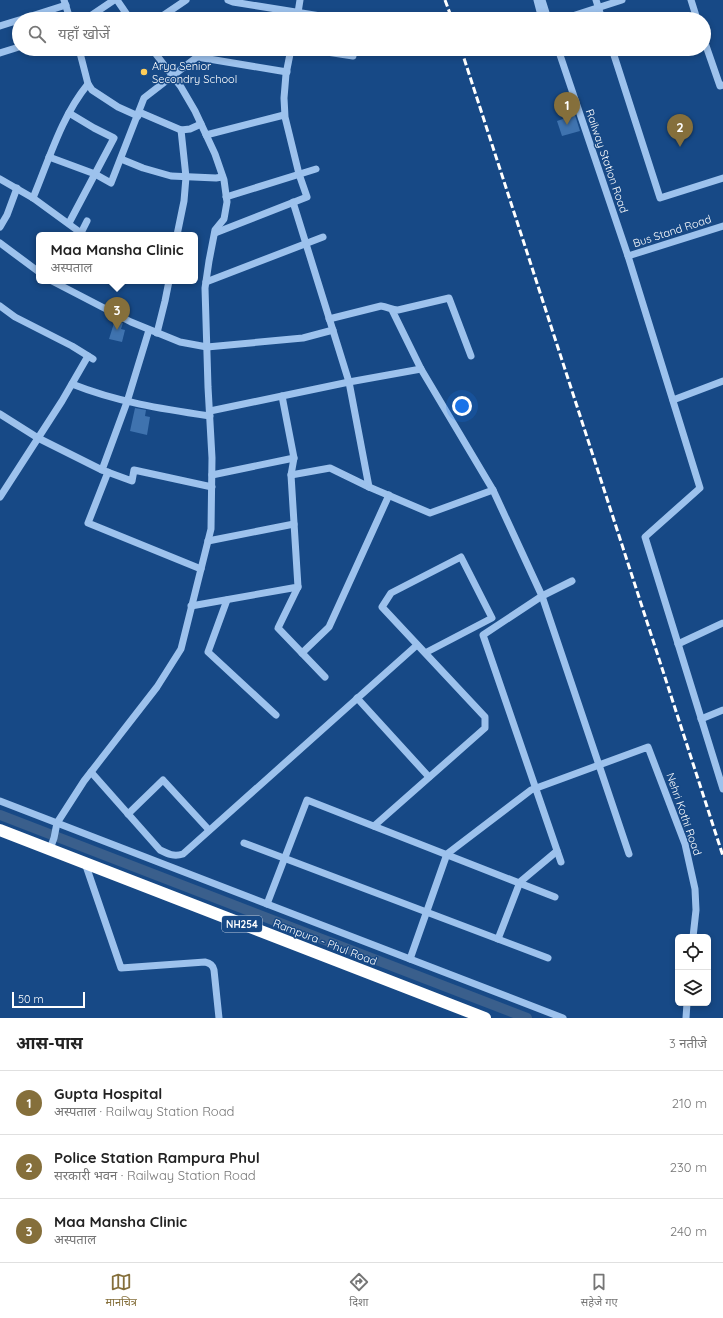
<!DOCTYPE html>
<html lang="hi">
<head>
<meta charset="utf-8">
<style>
  :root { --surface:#fff; --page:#f2f2f2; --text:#222; --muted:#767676; --line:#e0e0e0; --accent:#856f3b }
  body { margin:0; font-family:Quicksand,"Noto Sans Devanagari",sans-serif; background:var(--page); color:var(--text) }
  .controls { position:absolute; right:12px; bottom:12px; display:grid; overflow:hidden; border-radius:6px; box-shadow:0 2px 6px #0003 }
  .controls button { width:36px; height:36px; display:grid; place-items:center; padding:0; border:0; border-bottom:1px solid var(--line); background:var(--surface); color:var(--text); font:20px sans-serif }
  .scale { position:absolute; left:12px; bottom:10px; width:73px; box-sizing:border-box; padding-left:4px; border:2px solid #fff; border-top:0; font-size:11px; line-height:14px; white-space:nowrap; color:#fff; -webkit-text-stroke:3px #174986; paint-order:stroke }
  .you { position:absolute; left:462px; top:406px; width:14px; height:14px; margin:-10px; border:3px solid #fff; border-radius:50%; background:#1a73e8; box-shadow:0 0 0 6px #1a73e833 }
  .badge { display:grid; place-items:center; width:26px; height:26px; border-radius:50%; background:var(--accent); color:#fff; font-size:13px; font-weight:700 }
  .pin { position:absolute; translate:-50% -33px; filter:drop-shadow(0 1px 2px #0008) }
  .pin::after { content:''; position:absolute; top:21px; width:14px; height:12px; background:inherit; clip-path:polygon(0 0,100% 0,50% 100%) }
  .popup { position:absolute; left:36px; top:232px; width:162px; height:52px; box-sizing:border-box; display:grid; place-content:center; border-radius:6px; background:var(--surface); filter:drop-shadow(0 1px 3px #0005); font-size:13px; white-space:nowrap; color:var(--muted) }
  .popup b { font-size:15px; color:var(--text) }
  .popup::after { content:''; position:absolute; left:50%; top:100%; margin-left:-8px; border:8px solid transparent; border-top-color:var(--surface) }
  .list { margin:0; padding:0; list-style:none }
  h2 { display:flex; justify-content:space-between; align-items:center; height:52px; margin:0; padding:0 16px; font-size:17px }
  h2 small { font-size:13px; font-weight:400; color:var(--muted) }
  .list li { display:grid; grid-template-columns:26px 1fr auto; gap:12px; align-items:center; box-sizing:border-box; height:64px; padding:0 16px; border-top:1px solid var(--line) }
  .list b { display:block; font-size:15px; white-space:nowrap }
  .list p { margin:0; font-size:13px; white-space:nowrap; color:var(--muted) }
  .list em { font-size:13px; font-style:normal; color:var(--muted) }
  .icon { flex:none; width:22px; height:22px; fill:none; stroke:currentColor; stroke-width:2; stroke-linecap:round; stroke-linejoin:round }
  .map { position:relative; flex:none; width:723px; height:1018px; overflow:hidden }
  .search { position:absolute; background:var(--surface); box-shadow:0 2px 6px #0003; left:12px; right:12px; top:12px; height:44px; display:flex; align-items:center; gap:10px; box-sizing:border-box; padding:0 14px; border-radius:22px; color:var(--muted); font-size:15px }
  .sheet { height:244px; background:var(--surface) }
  nav { display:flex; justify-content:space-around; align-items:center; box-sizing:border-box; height:56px; border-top:1px solid var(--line); background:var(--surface); font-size:11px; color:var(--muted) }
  nav a { display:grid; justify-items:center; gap:2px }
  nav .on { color:var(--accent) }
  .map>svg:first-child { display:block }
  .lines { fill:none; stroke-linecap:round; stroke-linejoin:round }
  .canal { stroke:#3a5f8c; stroke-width:10 }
  .building { fill:#3f73af }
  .minor { stroke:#9dc2ed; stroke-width:7 }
  .highway { stroke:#fff; stroke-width:12 }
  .rail { stroke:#fff; stroke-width:3; stroke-dasharray:7 3; stroke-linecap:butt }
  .poi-dot { fill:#ffcd59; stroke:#174986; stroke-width:1.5 }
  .labels { text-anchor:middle; stroke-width:3; stroke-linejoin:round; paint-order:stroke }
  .shield { fill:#174986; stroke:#b9c8db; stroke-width:1 }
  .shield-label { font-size:10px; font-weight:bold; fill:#fff }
  .poi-label { font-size:11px; fill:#fff; stroke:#174986; text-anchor:start }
  .street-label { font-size:11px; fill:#fff; stroke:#174986 }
</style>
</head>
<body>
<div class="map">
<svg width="723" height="1018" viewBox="0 0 723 1018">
  <rect width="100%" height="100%" fill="#174986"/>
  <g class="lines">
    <!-- canal -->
    <path class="canal" d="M0,815L527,1018"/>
  </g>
  <!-- building -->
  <g class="building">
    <path d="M575,115L580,131L562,136L557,121Z"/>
    <path d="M115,320L123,323L121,329L125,330L122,342L109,339Z"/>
    <path d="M135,408L146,410L145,416L150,417L147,435L130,431Z"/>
  </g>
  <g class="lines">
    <!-- minor -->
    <g class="minor">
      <path d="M64,0L70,19"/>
      <path d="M117,0L130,19"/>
      <path d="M228,0L233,2L339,19"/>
      <path d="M537,0L542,19"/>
      <path d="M542,0L548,19"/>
      <path d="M596,0L602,19"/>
      <path d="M691,0L697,19"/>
      <path d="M22,19L66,5"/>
      <path d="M86,19L114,0"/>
      <path d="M158,19L186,0"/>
      <path d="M297,19L300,0"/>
      <path d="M563,19L622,0"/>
      <path d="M0,26L19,20"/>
      <path d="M704,40L720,86L723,85"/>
      <path d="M79,49L88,84L92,90L118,107L138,116"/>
      <path d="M307,49L353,56"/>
      <path d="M558,49L628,256L700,488L645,537L723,789"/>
      <path d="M612,49L660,198L723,178"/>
      <path d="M0,53L19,47"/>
      <path d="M139,112L181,130L190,129L201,124"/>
      <path d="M206,135L284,115"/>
      <path d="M49,157L95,174L111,183L144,98L197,57L287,72"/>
      <path d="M121,159L143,168L171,176L216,178L222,177"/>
      <path d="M0,179L33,198L81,233"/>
      <path d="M226,197L316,169"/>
      <path d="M33,198C49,160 61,117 88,84"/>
      <path d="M69,223L114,138L94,128L69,113"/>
      <path d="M0,227L7,215L17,188"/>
      <path d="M215,233L307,197L299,174L285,117L284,98L286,74L291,49"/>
      <path d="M80,235L87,221"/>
      <path d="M177,235L184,201L186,177L181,130"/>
      <path d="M0,243L39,272"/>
      <path d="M628,256L723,226"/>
      <path d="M52,281L131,322L180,342L207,347L303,338L333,330"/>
      <path d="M206,282L323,237"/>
      <path d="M0,306L15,317L72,346L93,359"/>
      <path d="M392,310L421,369L493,490L542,596L629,854"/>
      <path d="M329,319L381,306C388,307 392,310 398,310L449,298L471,356"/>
      <path d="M157,333L165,301L169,281"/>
      <path d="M72,384C117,402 162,409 210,416"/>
      <path d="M673,400L723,381"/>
      <path d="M210,411L349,382L421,369"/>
      <path d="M0,414L38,438L102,470L132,481L134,470L212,487"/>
      <path d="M102,470L127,402L149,330"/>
      <path d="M108,472L88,523L201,569"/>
      <path d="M212,475L294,458"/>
      <path d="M291,475L330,468L369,487L349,382L293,202"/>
      <path d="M369,487L430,513L493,490"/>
      <path d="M0,497L62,401L88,356"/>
      <path d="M208,541L294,524"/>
      <path d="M298,587L278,628L325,677"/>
      <path d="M227,600L208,652L276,715"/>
      <path d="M191,606L298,587L291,475L294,458L282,396"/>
      <path d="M678,644L723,623"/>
      <path d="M302,653L329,627L389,495"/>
      <path d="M357,698L429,777"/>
      <path d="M701,719L723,710"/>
      <path d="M91,772L160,850C168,854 174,857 183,854L417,645"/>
      <path d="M0,801L563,1018"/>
      <path d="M128,814L163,780L209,830"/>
      <path d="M374,826L485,728V717L382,607L391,593L461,557L492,618L425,653"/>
      <path d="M244,843L548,958"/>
      <path d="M50,849L54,838L57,823L84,781L157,687L181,649L211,529L212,458L208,387L205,288L209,261L215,230L224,219L227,202L224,180L215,154L195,111L181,87L152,49"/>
      <path d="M561,862L483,635L542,596L572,581"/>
      <path d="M85,863L121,968L205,962C210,963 213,965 214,970L219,1018"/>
      <path d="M267,904L307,800L555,897"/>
      <path d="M498,939L520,882L557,851"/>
      <path d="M410,959L447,854L531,790L648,747L685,844L695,889L696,910L693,937"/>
      <path d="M686,1018L687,1003"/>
    </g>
    <!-- highway -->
    <path class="highway" d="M0,830L485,1018"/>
    <!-- rail -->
    <g class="rail">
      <path d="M445,0L452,19"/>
      <path d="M461,49L723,856"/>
    </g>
  </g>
  <!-- markers -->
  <circle class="poi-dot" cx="144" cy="72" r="4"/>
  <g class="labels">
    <!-- shield labels -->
    <rect class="shield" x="222" y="916" width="40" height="16" rx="3"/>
    <g class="shield-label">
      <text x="242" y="928">NH254</text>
    </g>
    <!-- poi labels -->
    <g class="poi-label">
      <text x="152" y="70">Arya Senior<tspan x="152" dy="13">Secondry School</tspan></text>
    </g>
    <!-- street labels -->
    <g class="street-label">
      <text transform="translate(607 161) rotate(71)" y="4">Railway Station Road</text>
      <text transform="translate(672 231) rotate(-18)" y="4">Bus Stand Road</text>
      <text transform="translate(684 814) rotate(71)" y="4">Nehri Kothi Road</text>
      <text transform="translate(325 942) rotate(21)" y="4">Rampura - Phul Road</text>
    </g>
  </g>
</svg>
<div class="controls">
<button><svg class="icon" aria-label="locate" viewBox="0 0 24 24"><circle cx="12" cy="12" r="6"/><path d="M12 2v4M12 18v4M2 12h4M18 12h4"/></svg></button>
<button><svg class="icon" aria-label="layers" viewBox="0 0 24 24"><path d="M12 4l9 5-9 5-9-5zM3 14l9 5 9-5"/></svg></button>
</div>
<div class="scale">50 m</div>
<div class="you"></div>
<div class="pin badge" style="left:567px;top:125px">1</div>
<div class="pin badge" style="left:680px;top:147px">2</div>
<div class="pin badge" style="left:117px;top:330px">3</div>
<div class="popup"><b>Maa Mansha Clinic</b>अस्पताल</div>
<div class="search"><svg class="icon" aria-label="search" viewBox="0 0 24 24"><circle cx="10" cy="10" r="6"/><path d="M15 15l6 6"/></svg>यहाँ खोजें</div>
</div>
<section class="sheet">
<h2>आस-पास<small>3 नतीजे</small></h2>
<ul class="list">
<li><span class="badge">1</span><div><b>Gupta Hospital</b><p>अस्पताल · Railway Station Road</p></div><em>210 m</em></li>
<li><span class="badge">2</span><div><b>Police Station Rampura Phul</b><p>सरकारी भवन · Railway Station Road</p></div><em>230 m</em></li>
<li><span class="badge">3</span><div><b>Maa Mansha Clinic</b><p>अस्पताल</p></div><em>240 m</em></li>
</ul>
</section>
<nav>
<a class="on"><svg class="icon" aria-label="map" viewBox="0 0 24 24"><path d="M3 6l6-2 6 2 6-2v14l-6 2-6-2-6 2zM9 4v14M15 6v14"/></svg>मानचित्र</a>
<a><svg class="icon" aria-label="directions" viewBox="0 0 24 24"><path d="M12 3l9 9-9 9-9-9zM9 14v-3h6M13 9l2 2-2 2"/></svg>दिशा</a>
<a><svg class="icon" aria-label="saved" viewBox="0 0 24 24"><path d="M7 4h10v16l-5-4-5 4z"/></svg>सहेजे गए</a>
</nav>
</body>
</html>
